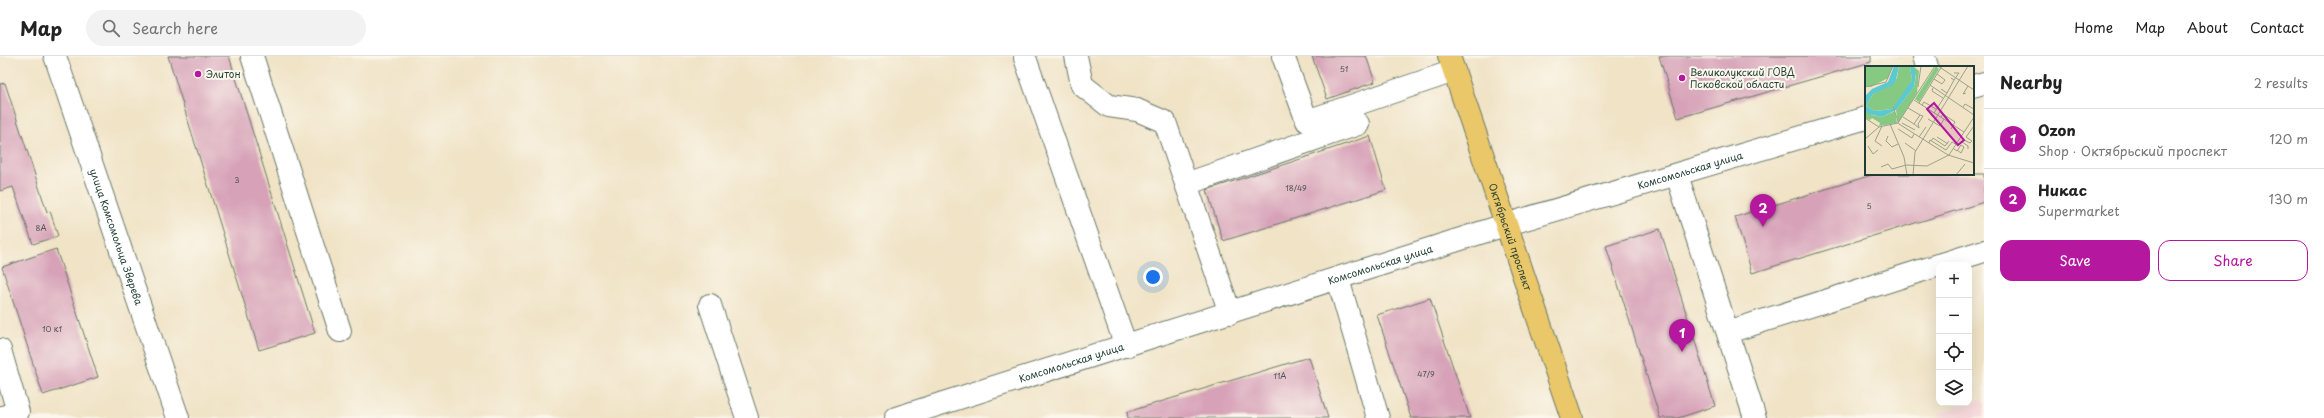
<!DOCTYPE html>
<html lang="en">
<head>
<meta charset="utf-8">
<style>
  :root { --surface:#fff; --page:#f2f2f2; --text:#222; --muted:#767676; --line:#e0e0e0; --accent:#b5179e }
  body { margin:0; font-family:"Playpen Sans",sans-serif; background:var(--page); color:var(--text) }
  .controls { position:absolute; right:12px; bottom:12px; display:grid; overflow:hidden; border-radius:8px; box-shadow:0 4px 16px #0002 }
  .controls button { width:36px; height:36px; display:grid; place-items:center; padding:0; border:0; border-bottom:1px solid var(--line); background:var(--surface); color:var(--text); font:20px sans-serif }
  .you { position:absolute; left:1153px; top:221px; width:14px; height:14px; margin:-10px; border:3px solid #fff; border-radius:50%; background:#1a73e8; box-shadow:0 0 0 6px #1a73e833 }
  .badge { display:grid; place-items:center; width:26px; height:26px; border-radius:50%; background:var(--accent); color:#fff; font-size:13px; font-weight:700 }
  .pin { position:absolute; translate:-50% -33px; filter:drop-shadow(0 1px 2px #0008) }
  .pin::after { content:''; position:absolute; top:21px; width:14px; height:12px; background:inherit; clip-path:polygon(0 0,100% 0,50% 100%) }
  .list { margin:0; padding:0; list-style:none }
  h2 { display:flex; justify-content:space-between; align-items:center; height:52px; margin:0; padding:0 16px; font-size:17px }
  h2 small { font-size:13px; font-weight:400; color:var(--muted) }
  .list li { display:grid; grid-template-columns:26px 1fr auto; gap:12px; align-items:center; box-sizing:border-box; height:60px; padding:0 16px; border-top:1px solid var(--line) }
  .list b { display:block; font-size:15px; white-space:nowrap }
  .list p { margin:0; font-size:13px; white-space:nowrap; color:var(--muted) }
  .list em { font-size:13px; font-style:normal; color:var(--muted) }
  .actions { display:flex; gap:8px; padding:12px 16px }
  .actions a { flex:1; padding:9px 0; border:1px solid var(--accent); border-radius:12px; text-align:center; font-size:14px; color:var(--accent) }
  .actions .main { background:var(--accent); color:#fff }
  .icon { flex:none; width:22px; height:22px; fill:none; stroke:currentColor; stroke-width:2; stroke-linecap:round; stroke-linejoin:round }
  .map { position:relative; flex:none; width:1984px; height:362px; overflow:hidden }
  header { display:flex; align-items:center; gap:24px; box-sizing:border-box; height:56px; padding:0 20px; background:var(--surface); border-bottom:1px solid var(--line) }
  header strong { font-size:19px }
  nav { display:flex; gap:22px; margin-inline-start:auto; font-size:14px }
  .search { width:280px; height:36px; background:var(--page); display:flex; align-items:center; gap:10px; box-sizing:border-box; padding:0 14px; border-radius:22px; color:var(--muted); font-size:15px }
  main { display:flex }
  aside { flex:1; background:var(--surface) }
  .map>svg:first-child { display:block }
  .built { fill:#f6cfd7 }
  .building { fill:#d7a2b8 }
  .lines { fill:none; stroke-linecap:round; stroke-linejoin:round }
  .minor-casing { stroke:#687767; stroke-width:24 }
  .major-casing { stroke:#687767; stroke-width:24 }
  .minor { stroke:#fff; stroke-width:22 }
  .major { stroke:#eac769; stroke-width:22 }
  .poi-dot { fill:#b5179e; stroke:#fbf7ec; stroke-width:1.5 }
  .labels { text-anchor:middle; stroke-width:4; stroke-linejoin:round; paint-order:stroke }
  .number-label { font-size:8px; fill:#4d5655 }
  .poi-label { font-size:10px; fill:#1f3d34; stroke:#fbf7ec; text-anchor:start }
  .street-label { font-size:10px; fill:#1f3d34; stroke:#fbf7ec }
  .inset-road { fill:none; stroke:#9ca18c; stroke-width:1 }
  .view { fill:#b5179e; fill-opacity:0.15; stroke:#b5179e; stroke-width:2 }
  .inset-edge { fill:none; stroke:#1f3d34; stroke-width:2 }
</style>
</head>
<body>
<header>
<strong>Map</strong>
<div class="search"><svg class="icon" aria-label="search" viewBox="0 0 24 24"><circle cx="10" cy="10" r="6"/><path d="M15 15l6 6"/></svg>Search here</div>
<nav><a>Home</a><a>Map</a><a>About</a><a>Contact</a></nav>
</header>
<main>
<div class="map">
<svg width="1984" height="362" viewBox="0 0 1984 362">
  <rect width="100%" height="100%" fill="#fbf7ec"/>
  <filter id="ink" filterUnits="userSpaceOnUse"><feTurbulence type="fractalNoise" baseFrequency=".025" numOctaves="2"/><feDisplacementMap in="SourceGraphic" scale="8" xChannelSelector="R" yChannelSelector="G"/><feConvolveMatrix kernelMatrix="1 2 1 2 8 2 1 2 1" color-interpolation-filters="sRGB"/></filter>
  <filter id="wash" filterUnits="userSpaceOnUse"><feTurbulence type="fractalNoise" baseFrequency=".012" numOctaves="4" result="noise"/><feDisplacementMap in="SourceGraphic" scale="16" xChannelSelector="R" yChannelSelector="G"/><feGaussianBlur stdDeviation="0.9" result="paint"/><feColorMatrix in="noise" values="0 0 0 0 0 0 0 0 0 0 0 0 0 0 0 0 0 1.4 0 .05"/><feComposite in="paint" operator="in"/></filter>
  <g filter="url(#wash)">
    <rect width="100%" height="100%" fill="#f0e3c6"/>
    <!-- built -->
    <path class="built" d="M1984,342V362H1940L1939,357Z"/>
    <g id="blocks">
      <!-- building -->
      <g class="building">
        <path d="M168,0H229L315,277L259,294Z"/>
        <path d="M1312,0H1366L1375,26L1327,43Z"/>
        <path d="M1659,0H1871V6L1678,62Z"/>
        <path d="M5,27L47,156L50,155L58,180L33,188L13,131L0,135V28Z"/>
        <path d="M1370,80L1386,134L1223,185L1207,134Z"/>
        <path d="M1875,118H1984V146L1752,217L1735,161Z"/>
        <path d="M1660,173L1715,350L1678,362H1660L1606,190Z"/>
        <path d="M56,193L98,321L43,339L2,211Z"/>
        <path d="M1430,242L1470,362H1411L1377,259Z"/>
        <path d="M1309,301L1328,362H1128L1127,356Z"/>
      </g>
    </g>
  </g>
  <g filter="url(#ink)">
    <use href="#blocks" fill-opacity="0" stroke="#687767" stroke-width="1"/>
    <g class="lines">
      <defs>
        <g id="minor">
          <path id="s1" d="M55,0L178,362"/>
          <path d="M252,0L340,275"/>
          <path d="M1076,0L1082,29L1109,50L1137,54L1165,66L1230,257"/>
          <path d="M1283,0L1307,65L1454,15"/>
          <path d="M1924,0L1927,11"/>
          <path d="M1025,2L1126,290"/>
          <path d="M1973,30L1984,27"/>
          <path d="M1677,119L1755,362"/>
          <path d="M1186,128L1358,68"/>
          <path d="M1939,209L1984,195"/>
          <path d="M1338,223L1378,362"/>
          <path d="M710,249L747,362"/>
          <path d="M1728,276L1939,209"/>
          <path d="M0,294L18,356L0,362"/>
          <path id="s2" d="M896,362L1505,169L1866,62"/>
        </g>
        <g id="major">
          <path id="s3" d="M1449,0L1572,362"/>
        </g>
      </defs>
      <!-- minor casing -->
      <use href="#minor" class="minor-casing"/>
      <!-- major casing -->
      <use href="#major" class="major-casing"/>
      <!-- minor -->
      <use href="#minor" class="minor"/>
      <!-- major -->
      <use href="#major" class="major"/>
    </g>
  </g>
  <!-- markers -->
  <g class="poi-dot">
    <circle cx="198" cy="18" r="4"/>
    <circle cx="1682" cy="22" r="4"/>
  </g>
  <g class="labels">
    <!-- number labels -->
    <g class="number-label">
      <text x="1344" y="16">51</text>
      <text x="237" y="127">3</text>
      <text x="1296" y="135">18/49</text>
      <text x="1869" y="153">5</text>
      <text x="41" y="175">8А</text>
      <text x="52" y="276">10 к1</text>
      <text x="1426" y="321">47/9</text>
      <text x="1280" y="323">11А</text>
    </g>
    <!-- poi labels -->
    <g class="poi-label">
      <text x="1690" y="20">Великолукский ГОВД<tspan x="1690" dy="12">Псковской области</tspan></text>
      <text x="206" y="22">Элитон</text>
    </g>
    <!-- street labels -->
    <g class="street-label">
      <text dy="4" stroke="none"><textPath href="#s2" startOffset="832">Комсомольская улица</textPath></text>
      <text dy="4" stroke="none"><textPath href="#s1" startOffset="191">улица Комсомольца Зверева</textPath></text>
      <text dy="4" stroke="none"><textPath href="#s3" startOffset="191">Октябрьский проспект</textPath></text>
      <text dy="4" stroke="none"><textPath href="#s2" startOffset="508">Комсомольская улица</textPath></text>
      <text dy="4" stroke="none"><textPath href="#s2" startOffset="184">Комсомольская улица</textPath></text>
    </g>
  </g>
  <!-- overview -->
  <g transform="translate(1865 10)">
    <rect width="109" height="109" fill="#f0e3c6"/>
    <path d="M0,0H28L23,12L6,21H0ZM34,0H45L47,14L32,38L27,43L17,44L10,45L1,40L8,28L28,18L32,12ZM48,0L54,5L52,27L33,57L31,44L49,21L51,10ZM71,0L74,3L54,36L50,33ZM0,44L7,49L17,51L30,45L32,57L14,60L15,57L7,52L5,54L0,52Z" fill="#85c982"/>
    <path d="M29,0H34L31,14L28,19L8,28L1,40L10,45L27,43L47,14L45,0H48L51,7L49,21L31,44L17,51L4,48L0,44V30L7,23L23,16Z" fill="#5cc9d1"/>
    <path class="inset-road" d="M73,0L109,24M86,12L89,14L94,7H89M69,13L77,18L80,14L72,8M65,19L109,49M0,21L21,16L28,0M53,21L56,0M68,22L67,25L78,32M82,27L89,14M101,27L98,28L103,20M49,34L99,66M54,37L77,0M57,39L59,36L71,43M28,41L34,58L83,89L109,97M98,41L100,38L109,43M69,47L82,27L76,23M38,51L49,58L55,49L43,42M76,51L78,48L90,56L86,63M0,52L14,61M63,53L75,60L79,53M37,57L50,64M25,58L39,91L42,109M49,58L54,62L53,58L58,50L55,49M17,60L10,75L17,80M33,63L47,72L49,68M23,70L21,75L27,81L33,78M54,71L61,61M72,71L83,78M0,73L14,61L33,57L70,0M66,75L68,72L80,80L84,75M40,77L51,85M64,77L65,74L81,84L87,76L92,79M3,80L8,88L13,84M89,83L92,85L96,79L99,81L96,87L92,84M103,83V80L97,76L99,74L105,77L107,75L101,71L109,60M16,101L23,98L27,103L41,99L62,100L84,89L109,51M48,109L50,86L103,0M91,109L100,98"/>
    <path class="view" d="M69,37L99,74L93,79L62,43Z"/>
    <rect width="109" height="109" class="inset-edge"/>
  </g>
</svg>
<div class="controls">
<button>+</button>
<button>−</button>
<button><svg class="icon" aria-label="locate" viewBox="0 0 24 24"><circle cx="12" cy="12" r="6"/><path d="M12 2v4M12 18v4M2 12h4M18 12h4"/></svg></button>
<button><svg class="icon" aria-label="layers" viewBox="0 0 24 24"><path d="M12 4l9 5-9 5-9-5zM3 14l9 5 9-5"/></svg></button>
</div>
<div class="you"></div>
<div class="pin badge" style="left:1682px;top:296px">1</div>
<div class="pin badge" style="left:1763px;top:171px">2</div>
</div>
<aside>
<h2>Nearby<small>2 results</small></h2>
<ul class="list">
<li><span class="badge">1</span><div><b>Ozon</b><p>Shop · Октябрьский проспект</p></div><em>120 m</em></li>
<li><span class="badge">2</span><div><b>Никас</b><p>Supermarket</p></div><em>130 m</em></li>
</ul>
<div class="actions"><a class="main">Save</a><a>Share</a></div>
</aside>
</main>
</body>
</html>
